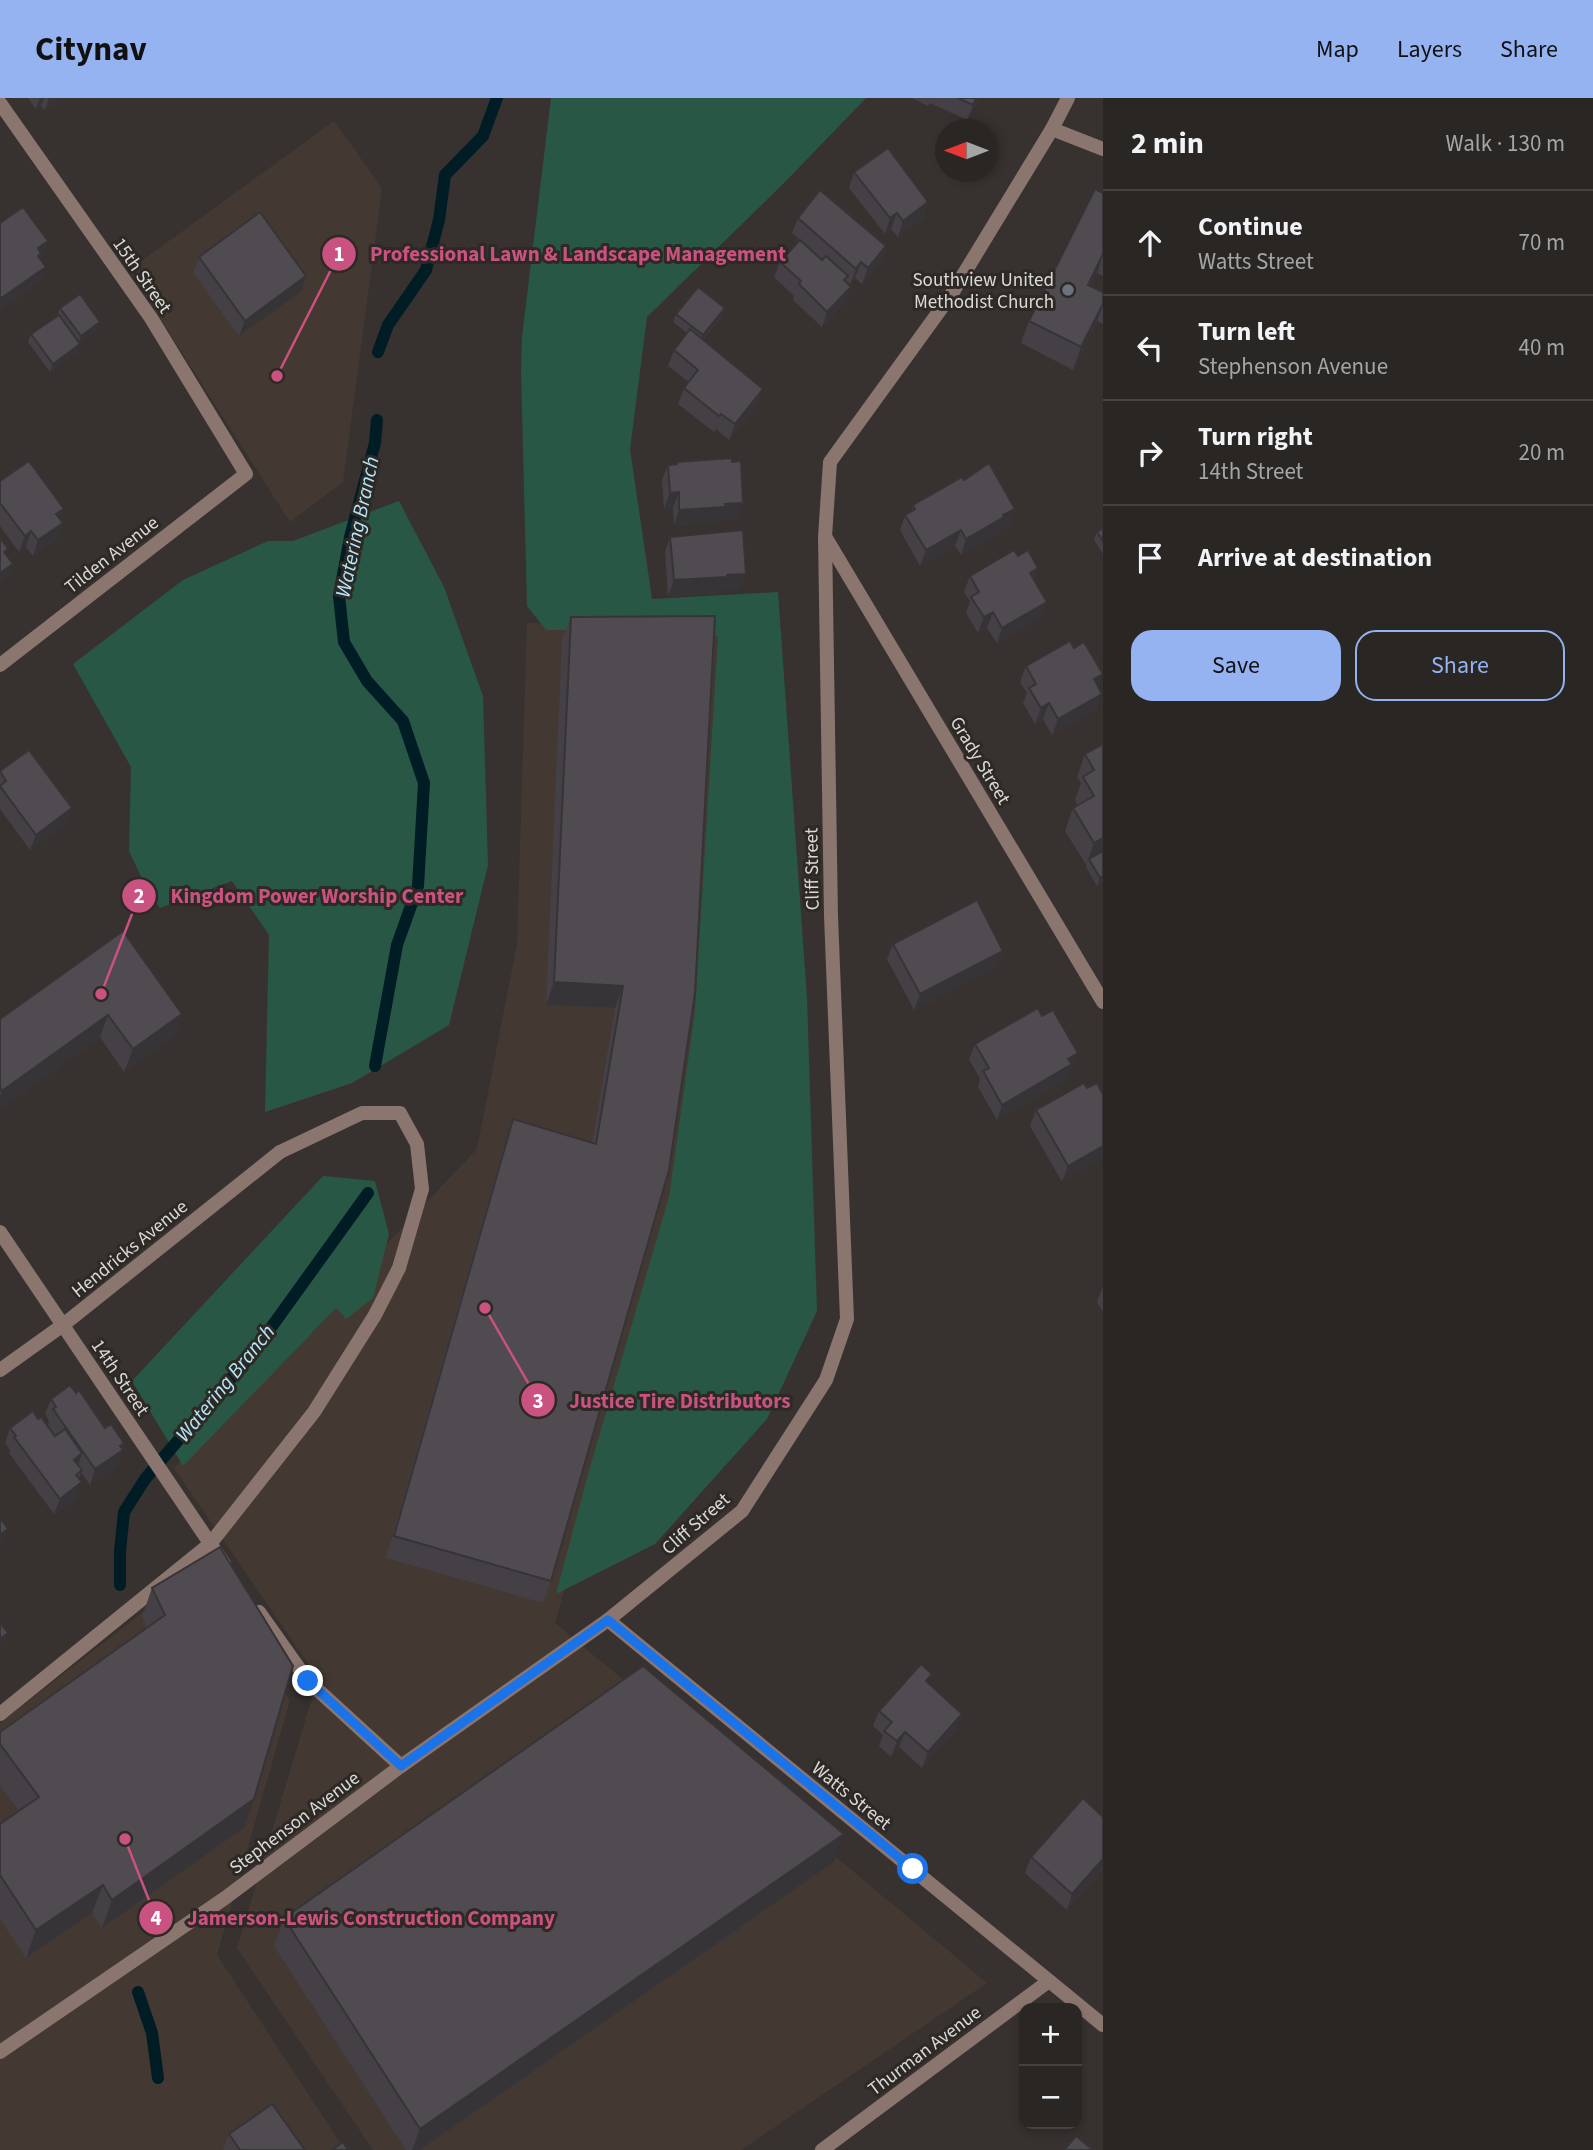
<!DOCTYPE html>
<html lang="en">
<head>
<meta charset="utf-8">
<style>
  :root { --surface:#292623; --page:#312e2b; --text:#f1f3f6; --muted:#a5a5a6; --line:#454341; --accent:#95b2f1 }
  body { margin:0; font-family:"Source Sans 3",sans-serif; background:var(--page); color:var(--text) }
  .controls { position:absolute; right:21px; bottom:21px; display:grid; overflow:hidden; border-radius:14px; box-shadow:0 4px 10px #0003 }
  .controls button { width:63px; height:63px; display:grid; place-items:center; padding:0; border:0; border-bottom:2px solid var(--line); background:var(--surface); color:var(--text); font:35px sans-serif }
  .compass { position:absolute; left:935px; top:21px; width:63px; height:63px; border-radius:50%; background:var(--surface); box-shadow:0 4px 10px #0003; rotate:270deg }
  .stop { position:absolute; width:21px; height:21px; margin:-16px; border:5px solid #1a73e8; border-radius:50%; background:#fff }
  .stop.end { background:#1a73e8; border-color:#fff; box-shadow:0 2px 7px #0008 }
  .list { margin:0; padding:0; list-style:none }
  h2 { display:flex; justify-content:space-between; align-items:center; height:91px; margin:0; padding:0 28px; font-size:30px }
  h2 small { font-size:23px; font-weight:400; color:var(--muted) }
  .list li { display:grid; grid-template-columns:46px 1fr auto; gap:21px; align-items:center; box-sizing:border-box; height:105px; padding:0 28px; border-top:2px solid var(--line) }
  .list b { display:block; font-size:26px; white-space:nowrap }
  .list p { margin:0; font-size:23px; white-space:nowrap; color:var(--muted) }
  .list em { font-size:23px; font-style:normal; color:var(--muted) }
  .actions { display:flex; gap:14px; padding:21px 28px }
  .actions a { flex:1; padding:16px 0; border:2px solid var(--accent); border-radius:21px; text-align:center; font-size:24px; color:var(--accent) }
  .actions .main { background:var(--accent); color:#111 }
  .icon { flex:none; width:38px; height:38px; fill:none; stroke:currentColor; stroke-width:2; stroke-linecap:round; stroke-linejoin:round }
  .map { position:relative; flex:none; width:1103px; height:2052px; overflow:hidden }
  header { display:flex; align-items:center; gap:42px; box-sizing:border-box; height:98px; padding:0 35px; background:var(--accent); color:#111 }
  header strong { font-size:33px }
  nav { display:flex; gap:38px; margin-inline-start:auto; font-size:24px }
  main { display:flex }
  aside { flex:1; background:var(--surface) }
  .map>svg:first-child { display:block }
  .built { fill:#433932 }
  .green { fill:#285845 }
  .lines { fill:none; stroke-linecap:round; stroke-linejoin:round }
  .stream { stroke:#001c25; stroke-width:12 }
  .service { stroke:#8b756f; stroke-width:14 }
  .minor { stroke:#8b756f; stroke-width:14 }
  .wall { fill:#444045 }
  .shaded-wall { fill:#373438 }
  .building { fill:#4f4b50; stroke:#373438; stroke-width:2 }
  .route { stroke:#1a73e8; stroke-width:9 }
  .worship-dot { fill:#6b7280; stroke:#2d2925; stroke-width:2.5 }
  .labels { text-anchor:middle; stroke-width:6; stroke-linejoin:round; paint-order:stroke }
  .street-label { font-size:19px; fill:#dbd9d6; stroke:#2d2925 }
  .poi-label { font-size:19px; fill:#dbd9d6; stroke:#2d2925; text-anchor:end }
  .water-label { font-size:21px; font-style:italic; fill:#b4e8fa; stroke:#2d2925 }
  .leader { fill:none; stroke:#ca5280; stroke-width:2.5 }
  .callout-dot { fill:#ca5280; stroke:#2d2925; stroke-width:2.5 }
  .mark-label { font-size:21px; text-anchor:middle; font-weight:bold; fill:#fff }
  .callout-label { font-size:21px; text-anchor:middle; font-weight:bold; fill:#ca5280; stroke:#2d2925; stroke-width:6; stroke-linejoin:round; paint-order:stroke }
</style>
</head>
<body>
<header>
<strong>Citynav</strong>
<nav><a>Map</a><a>Layers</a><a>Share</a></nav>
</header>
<main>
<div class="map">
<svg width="1103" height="2052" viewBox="0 0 1103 2052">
  <rect width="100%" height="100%" fill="#37322f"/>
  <!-- built -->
  <g class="built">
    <path d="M334,23L382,90L343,384L290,424L129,172Z"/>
    <path d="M735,523L697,1028L555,1525L987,1885L741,2052H373L237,1850L318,1580L174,1370L477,1051L517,846L527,525Z"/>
    <path d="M200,1470L290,1602L217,1857L345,2052H0V1625Z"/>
  </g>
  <!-- green -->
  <g class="green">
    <path d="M551,0H866L785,84L647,219L630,351L652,501L778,494L807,900L817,1213L767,1321L655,1446L556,1496L588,1376L669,1099L695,913L718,539L705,532H546L527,508L521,272L522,239Z"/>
    <path d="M399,403L444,489L483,598L488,767L449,927L352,985L265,1014L269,837L232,783L160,810L149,795L129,753L131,669L73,566L183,482L268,443H293Z"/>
    <path d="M323,1078L375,1083L389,1136L373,1200L346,1221L336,1210L183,1368L132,1283Z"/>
  </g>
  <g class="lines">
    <!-- stream -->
    <g class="stream">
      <path d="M378,254L388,227L426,172L439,122L445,77L483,38L497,0"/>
      <path d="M375,968L397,847L418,788L424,685L403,623L367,583L344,544L339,498L350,439L375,345L377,322"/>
      <path d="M120,1487V1453L124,1414L145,1381L252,1256L368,1095"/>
      <path d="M138,1894L152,1935L158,1980"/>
    </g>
    <!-- service -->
    <path class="service" d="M0,1616L210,1446L314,1314L375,1217L399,1170L422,1091L417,1046L400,1015H362L280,1054"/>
    <!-- minor -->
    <g class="minor">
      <path d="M0,5L151,220L246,376L0,567"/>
      <path d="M1052,31L1103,51"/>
      <path d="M826,440L1103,904"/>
      <path d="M0,1134L224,1466"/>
      <path d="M0,1272L63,1227L280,1054"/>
      <path d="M259,1514L308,1583L401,1668"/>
      <path d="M608,1522L1103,1927"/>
      <path d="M0,1954L225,1800L401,1668L608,1522L742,1413L826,1282L847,1221L831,818L825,439L830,364L951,197L1052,31L1068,0"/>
      <path d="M822,2052L1049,1883"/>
    </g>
  </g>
  <!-- wall -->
  <g class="wall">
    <path d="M28,0H62L45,12L41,8L36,11Z"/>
    <path d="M912,0H979L967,22L930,5L928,8Z"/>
    <path d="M854,74L928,104L923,120L898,139L891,131L885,136L849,90Z"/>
    <path d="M1103,95V178L1097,175L1090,188L1103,194V226L1097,223L1073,272L1021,245L1029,223Z"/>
    <path d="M798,120L886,148L881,163L862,186L855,180L850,186L846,183L845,204L822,229L793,202L794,198L774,179L780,164L822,162L792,135Z"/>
    <path d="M199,159L301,194L239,238L193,175Z"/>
    <path d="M60,210L97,232L79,245L77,254L50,274L28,244L31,236L57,218Z"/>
    <path d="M676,216L722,218L703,242L757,307L729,342L716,331L714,334L678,306L684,290L689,284L668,268L674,252L687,235L673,224Z"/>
    <path d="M677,364L737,420L721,421L720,425L674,427L673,410L664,411L662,382L668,367L676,366Z"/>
    <path d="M964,382L1015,411L1009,427L1000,432L999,435L961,457L955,448L920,468L900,432L905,417L911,414L913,407Z"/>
    <path d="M0,383L60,421L63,425L57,440L33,458L26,449L19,454L0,428Z"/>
    <path d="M1103,430V456L1094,442L1097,434Z"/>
    <path d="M670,439L740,492H722V495L668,498L665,454Z"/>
    <path d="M970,478L1034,482L1041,519L997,545L987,530L978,535L966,515L970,503L964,494Z"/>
    <path d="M715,518L551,1483L543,1505L386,1460L505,1044L513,1021L592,1045L615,910L546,907L562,541L571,519Z"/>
    <path d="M1026,568L1098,589L1096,611L1052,637L1043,621L1035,626L1023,605L1027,595L1020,584Z"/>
    <path d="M1103,646V784L1097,788L1086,769L1087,768L1065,733L1073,710L1078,708L1075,702L1081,685L1077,679L1085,656Z"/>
    <path d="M0,673L72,710L66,726L30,752L0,711Z"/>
    <path d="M123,833L182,916L174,938L124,974L100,939L0,1011V921Z"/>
    <path d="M893,846L1003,853L997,868L914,912L887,861Z"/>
    <path d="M975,946L1072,971L1070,972L1067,982L997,1022L978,989L980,981L969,961Z"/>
    <path d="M1087,990L1103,996L1062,1084L1030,1028L1036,1012Z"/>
    <path d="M1103,1188V1214L1097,1204Z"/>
    <path d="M51,1301L105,1330L124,1345L117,1368L90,1387L81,1374L79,1380L77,1400L54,1416L9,1355L10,1352L5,1345L10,1330L55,1338L48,1327L49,1323L45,1316Z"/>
    <path d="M220,1449L244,1730L102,1830L92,1815L26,1860L0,1821V1726L19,1713L0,1688V1634L147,1529L142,1519L152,1490Z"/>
    <path d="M928,1586L956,1631L922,1670L899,1649L891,1659L879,1648L883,1637L873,1628L879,1613Z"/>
    <path d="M1103,1719V1771L1067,1812L1025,1775L1031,1759Z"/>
    <path d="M834,1764L420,2052H406L274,1848L284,1820Z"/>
    <path d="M229,2036L305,2052H223Z"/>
  </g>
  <!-- shaded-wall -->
  <g class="shaded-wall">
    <path d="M40,0H44L41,8L36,11Z"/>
    <path d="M49,0H62L45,12Z"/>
    <path d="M976,0H979L967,22L973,7Z"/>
    <path d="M928,104L923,120L898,139L903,123Z"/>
    <path d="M897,115L891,131L885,136L890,120Z"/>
    <path d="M48,143L43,159L39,161L38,150Z"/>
    <path d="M886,148L881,163L862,186L868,170Z"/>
    <path d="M1103,156L1097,175L1080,209L1088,187Z"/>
    <path d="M861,164L855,180L850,186L856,171Z"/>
    <path d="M46,169L40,184L0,213V201Z"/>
    <path d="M306,178L301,194L239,238L245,223Z"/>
    <path d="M851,189L845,204L822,229L827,214Z"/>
    <path d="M1103,206L1097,223L1073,272L1081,249Z"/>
    <path d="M725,210L722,218L700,245L703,237Z"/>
    <path d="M100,224L97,232L78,247L81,238Z"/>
    <path d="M80,246L77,254L50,274L53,266Z"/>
    <path d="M763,291L757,307L729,342L735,326Z"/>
    <path d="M679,394L673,410L664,411L670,395Z"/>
    <path d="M743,405L737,420L721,421L720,425L674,427L679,412Z"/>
    <path d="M64,411L58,426L56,416Z"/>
    <path d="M1015,411L1009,427L1000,432L999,435L961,457L966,441L1003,417Z"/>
    <path d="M63,425L57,440L33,458L38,442Z"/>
    <path d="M961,432L955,448L920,468L926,452Z"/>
    <path d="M31,433L26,449L19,454L25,438Z"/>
    <path d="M13,466L7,482L0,487V475Z"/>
    <path d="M1038,470L1033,486L1030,475Z"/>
    <path d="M746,476L740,492H722V495L668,498L674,482Z"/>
    <path d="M1047,504L1041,519L997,545L1002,530Z"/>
    <path d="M993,514L987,530L978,535L984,519Z"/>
    <path d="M1103,577L1097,592L1094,581Z"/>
    <path d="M1102,596L1096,611L1052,637L1058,621Z"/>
    <path d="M1049,605L1043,621L1035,626L1041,610Z"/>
    <path d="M72,710L66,726L30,752L36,737Z"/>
    <path d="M1103,740V758L1089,761L1086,768L1094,745Z"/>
    <path d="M1103,778V784L1097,788L1100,780Z"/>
    <path d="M1003,853L997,868L914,912L920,896Z"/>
    <path d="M554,884L623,888L615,910L546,907Z"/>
    <path d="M182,916L174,938L124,974L133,951Z"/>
    <path d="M108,917L100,939L0,1011V999L2,993Z"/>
    <path d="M1078,955L1067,982L997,1022L1002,1007Z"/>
    <path d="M1103,1048V1060L1062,1084L1068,1068Z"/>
    <path d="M124,1345L121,1353L123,1352L117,1368L90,1387L95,1371Z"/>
    <path d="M82,1355L77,1371L74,1362Z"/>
    <path d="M82,1384L77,1400L54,1416L60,1401Z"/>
    <path d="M8,1431L3,1446L0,1448V1437Z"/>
    <path d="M8,1535L5,1543L0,1546V1541Z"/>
    <path d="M962,1616L956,1631L922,1670L928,1654Z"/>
    <path d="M905,1634L899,1649L891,1659L897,1643Z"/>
    <path d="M254,1701L244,1730L102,1830L112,1802Z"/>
    <path d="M844,1736L834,1764L420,2052H412L420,2031Z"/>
    <path d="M1103,1761V1771L1067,1812L1072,1796Z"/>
    <path d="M103,1787L92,1815L26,1860L36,1832Z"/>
  </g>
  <!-- building -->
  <g class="building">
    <path d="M958,0H976L973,7Z"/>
    <path d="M888,50L928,104L903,123L897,115L890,120L854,74Z"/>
    <path d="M1095,91L1103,95V156L1088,187L1103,194V206L1081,249L1029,223Z"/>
    <path d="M820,92L886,148L868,170L861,164L856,171L798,120Z"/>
    <path d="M23,109L48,143L38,150L41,155L38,158L46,169L0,201V125Z"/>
    <path d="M260,114L306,178L245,223L199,159Z"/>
    <path d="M800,142L822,162L826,158L848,178L844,182L851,189L827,214L799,186L801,183L780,164Z"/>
    <path d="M698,189L725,210L703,237L676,216Z"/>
    <path d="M80,196L100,224L81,238L60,210Z"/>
    <path d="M59,217L80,246L53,266L31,236Z"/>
    <path d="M690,231L763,291L735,326L721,316L719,318L684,290L698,272L674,252Z"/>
    <path d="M732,360V364L741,363L743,405L725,406L726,409L679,412V394L670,395L668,367L677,366V364Z"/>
    <path d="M29,363L64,411L56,416L63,425L38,442L31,433L25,438L0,405V383Z"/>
    <path d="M989,365L1015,411L1003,417L1004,419L966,441L961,432L926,452L905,417L915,411L913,407L962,379L964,382Z"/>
    <path d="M1103,430V443L1097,434Z"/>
    <path d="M743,432L746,476L727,477V479L674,482L670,439Z"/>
    <path d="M0,440L8,451L4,454L13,466L0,475Z"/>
    <path d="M1014,452L1018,458L1028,452L1038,470L1030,475L1047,504L1002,530L993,514L984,519L971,499L979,494L970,478Z"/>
    <path d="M715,518L695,895L669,1072L551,1483L394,1438L513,1021L596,1046L623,888L554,884L571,519Z"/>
    <path d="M1070,543L1074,550L1084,544L1103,576L1094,581L1102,596L1058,621L1049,605L1041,610L1029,590L1036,586L1026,568Z"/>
    <path d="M1103,646V740L1094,745L1073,710L1094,698L1083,679L1094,672L1085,656Z"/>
    <path d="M29,652L72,710L36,737L0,688L6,683L0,673Z"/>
    <path d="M1103,753V778L1100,780L1089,761Z"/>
    <path d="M977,802L1003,853L920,896L893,846Z"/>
    <path d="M123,833L182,916L133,951L108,917L2,993L0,989V921Z"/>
    <path d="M1038,910L1042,918L1053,912L1078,955L1068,961L1072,966L1002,1007L983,973L989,970L975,946Z"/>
    <path d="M1084,985L1087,990L1097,985L1103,996V1048L1068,1068L1036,1012Z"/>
    <path d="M70,1287L76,1295L79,1292L105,1330L111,1326L124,1345L120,1348L123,1352L95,1371L53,1311L56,1309L51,1301Z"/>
    <path d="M33,1313L38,1321L41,1319L55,1338L65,1331L82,1355L74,1362L82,1372L76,1377L82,1384L60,1401L14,1339L16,1338L10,1330Z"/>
    <path d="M0,1420L8,1431L0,1437Z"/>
    <path d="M220,1449L293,1568L254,1701L112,1802L103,1787L36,1832L0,1777V1726L39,1699L0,1646V1634L165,1517L152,1490Z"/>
    <path d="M0,1525L8,1535L0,1541Z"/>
    <path d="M921,1566L932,1576L926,1583L962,1616L928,1654L905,1634L897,1643L884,1633L892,1624L879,1613Z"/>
    <path d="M643,1568L844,1736L420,2031L284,1820Z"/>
    <path d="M1083,1700L1103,1719V1761L1072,1796L1031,1759Z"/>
    <path d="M272,2006L305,2052H240L229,2036Z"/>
    <path d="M1076,2038L1093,2052H1064Z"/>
    <path d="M343,2044L348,2052H332Z"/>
  </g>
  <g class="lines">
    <!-- route -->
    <path class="route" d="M308,1583L401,1668L608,1522L913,1771"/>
  </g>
  <!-- markers -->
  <circle class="worship-dot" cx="1068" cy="192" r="7"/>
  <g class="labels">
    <!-- street labels -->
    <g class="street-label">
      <text transform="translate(143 177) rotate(55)" y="7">15th Street</text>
      <text transform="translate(111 456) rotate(-38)" y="7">Tilden Avenue</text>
      <text transform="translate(981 662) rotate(59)" y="7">Grady Street</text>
      <text transform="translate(811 771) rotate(-91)" y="7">Cliff Street</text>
      <text transform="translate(129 1150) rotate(-39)" y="7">Hendricks Avenue</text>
      <text transform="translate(121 1279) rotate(56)" y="7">14th Street</text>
      <text transform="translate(695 1425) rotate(-41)" y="7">Cliff Street</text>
      <text transform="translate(852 1697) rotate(39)" y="7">Watts Street</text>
      <text transform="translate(294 1724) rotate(-37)" y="7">Stephenson Avenue</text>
      <text transform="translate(924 1952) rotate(-37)" y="7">Thurman Avenue</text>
    </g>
    <!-- poi labels -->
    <g class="poi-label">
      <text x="1054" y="188">Southview United<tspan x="1054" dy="22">Methodist Church</tspan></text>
    </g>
    <!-- water labels -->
    <g class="water-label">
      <text transform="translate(357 429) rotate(-78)" y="7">Watering Branch</text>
      <text transform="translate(225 1285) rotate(-51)" y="7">Watering Branch</text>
    </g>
  </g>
  <!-- callouts -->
  <path class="leader" d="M277 278L339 156M101 896L139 798M485 1210L538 1302M125 1741L156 1820"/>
  <g class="callout-dot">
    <circle cx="277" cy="278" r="7"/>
    <circle cx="101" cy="896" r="7"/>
    <circle cx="485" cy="1210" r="7"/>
    <circle cx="125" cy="1741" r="7"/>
    <circle cx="339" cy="156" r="18"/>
    <circle cx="139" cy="798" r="18"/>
    <circle cx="538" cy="1302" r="18"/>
    <circle cx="156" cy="1820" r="18"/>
  </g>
  <g class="mark-label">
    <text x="339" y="163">1</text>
    <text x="139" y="805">2</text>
    <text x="538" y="1310">3</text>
    <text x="156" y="1827">4</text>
  </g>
  <g class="callout-label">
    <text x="578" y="163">Professional Lawn &amp; Landscape Management</text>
    <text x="317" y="805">Kingdom Power Worship Center</text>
    <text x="680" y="1310">Justice Tire Distributors</text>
    <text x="371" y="1827">Jamerson-Lewis Construction Company</text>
  </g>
</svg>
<div class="controls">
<button>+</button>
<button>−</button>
</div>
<svg class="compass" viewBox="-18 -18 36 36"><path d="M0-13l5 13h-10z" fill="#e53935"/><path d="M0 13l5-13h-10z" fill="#a5a5a6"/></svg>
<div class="stop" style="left:913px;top:1771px"></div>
<div class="stop end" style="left:308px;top:1583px"></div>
</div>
<aside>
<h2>2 min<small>Walk · 130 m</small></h2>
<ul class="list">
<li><svg class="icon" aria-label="ahead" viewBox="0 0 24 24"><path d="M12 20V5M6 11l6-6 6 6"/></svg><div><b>Continue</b><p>Watts Street</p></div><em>70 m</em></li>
<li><svg class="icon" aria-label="left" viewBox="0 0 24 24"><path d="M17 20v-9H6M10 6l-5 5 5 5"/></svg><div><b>Turn left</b><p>Stephenson Avenue</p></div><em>40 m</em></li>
<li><svg class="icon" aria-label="right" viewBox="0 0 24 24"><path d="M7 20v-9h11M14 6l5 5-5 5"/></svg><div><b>Turn right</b><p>14th Street</p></div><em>20 m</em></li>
<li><svg class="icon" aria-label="arrive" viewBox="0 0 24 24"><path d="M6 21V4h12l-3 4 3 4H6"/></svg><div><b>Arrive at destination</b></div></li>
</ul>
<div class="actions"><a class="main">Save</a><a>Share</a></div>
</aside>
</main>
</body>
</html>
